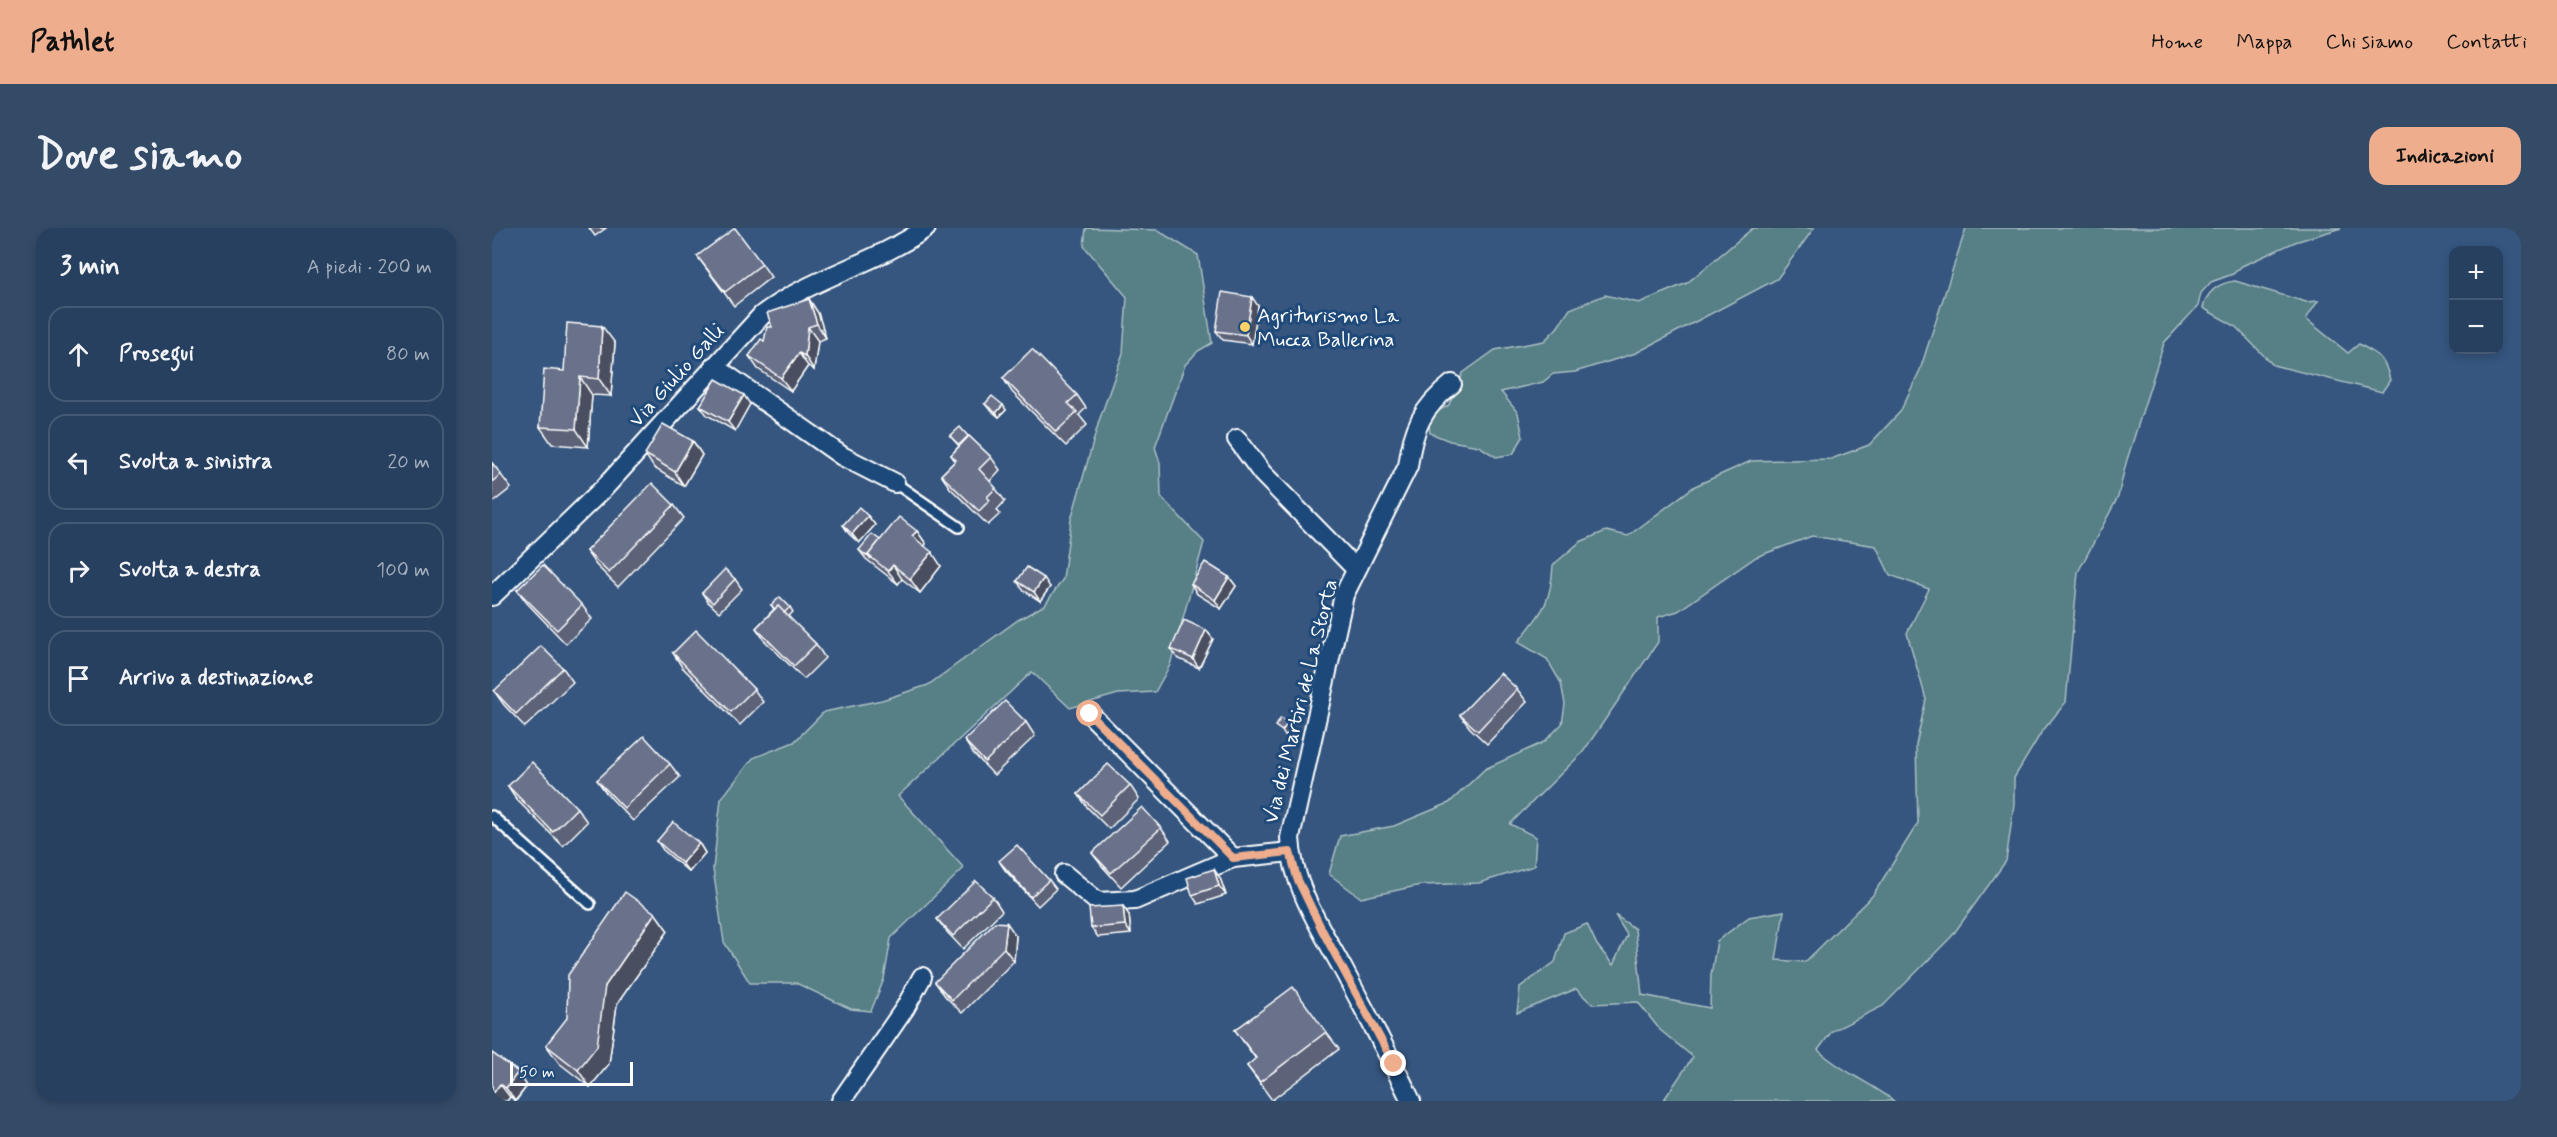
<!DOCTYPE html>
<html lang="it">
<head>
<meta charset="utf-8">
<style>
  :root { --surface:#28405f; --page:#344b68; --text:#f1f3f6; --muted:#a5afbd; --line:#445974; --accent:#eead8d }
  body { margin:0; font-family:Mynerve,sans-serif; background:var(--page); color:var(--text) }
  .controls { position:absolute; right:18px; top:18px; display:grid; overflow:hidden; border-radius:12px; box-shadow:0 3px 9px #0003 }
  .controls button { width:54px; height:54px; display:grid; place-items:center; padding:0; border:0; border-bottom:2px solid var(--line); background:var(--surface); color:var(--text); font:30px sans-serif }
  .scale { position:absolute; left:18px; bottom:15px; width:123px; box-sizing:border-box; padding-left:6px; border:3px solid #fff; border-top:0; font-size:16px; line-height:21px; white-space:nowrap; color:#fff; -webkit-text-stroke:4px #1f4a7a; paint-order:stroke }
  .stop { position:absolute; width:18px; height:18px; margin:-14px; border:4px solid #eead8d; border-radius:50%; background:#fff }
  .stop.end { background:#eead8d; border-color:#fff; box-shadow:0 2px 6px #0008 }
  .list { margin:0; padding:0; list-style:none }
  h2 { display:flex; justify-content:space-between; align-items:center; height:78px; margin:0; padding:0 24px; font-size:26px }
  h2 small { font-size:20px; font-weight:400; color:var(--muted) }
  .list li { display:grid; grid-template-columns:39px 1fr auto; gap:18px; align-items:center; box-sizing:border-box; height:96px; margin:0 12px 12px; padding:0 12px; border:2px solid var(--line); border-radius:18px }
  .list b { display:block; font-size:22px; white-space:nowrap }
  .list em { font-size:20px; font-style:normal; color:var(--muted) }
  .icon { flex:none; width:33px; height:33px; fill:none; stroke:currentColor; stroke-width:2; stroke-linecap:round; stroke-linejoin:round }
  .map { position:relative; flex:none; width:2029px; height:873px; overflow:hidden; border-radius:18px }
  header { display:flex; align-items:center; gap:36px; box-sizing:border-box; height:84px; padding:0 30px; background:var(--accent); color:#111 }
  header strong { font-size:28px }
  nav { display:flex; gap:33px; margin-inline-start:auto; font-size:21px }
  .intro { display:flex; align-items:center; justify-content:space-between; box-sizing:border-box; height:144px; padding:0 36px }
  h1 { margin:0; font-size:42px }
  .button { padding:15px 27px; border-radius:18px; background:var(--accent); color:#111; font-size:21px; font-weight:700 }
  main { display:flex; gap:36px; padding:0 36px }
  aside { flex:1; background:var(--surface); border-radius:18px; box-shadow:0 3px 9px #0003 }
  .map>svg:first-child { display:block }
  .green { fill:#567f86; stroke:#aabfc2; stroke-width:1.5 }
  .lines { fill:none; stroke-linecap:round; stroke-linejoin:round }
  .lane-casing { stroke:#fff; stroke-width:14 }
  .street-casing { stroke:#fff; stroke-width:22 }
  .lane { stroke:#1f4a7a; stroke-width:9 }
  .street { stroke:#1f4a7a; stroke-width:18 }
  .wall { fill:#5b6278; stroke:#fff; stroke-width:1.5 }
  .shaded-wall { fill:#4a5061; stroke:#fff; stroke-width:1.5 }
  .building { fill:#6a728b; stroke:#fff; stroke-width:1.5 }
  .route { stroke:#eead8d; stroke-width:8 }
  .poi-dot { fill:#ffd166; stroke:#1f4a7a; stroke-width:2 }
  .labels { text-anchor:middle; stroke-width:6; stroke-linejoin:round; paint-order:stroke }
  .poi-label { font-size:21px; fill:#fff; stroke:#1f4a7a; text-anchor:start }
  .street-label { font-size:21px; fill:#fff; stroke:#1f4a7a }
</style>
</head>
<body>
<header>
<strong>Pathlet</strong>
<nav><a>Home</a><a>Mappa</a><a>Chi siamo</a><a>Contatti</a></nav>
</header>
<div class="intro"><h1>Dove siamo</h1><a class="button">Indicazioni</a></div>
<main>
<aside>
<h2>3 min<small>A piedi · 200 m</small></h2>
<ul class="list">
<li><svg class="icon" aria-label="ahead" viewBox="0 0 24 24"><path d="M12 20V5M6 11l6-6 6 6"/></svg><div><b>Prosegui</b></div><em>80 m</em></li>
<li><svg class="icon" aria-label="left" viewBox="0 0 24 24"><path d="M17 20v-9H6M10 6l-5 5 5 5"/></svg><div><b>Svolta a sinistra</b></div><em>20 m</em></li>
<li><svg class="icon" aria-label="right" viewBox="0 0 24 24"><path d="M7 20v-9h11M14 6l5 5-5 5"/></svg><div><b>Svolta a destra</b></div><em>100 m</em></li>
<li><svg class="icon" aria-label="arrive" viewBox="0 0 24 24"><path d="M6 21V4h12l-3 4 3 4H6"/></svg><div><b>Arrivo a destinazione</b></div></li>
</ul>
</aside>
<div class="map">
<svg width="2029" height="873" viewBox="0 0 2029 873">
  <rect width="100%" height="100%" fill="#36567f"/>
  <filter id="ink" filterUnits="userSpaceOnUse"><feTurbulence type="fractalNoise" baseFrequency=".0167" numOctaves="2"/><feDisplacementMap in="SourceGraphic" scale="12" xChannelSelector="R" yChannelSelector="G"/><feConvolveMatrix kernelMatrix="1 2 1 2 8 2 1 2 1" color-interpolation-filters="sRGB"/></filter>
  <g filter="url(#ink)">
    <!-- green -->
    <g class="green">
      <path d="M594,0L665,2L706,27L720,115L706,123L693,137L663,219L668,235L669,269L712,314L678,437L663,464L626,466L578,480L540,444L406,568L472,640L399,710L392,751L379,783L359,781L304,755H258L232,714L221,641L229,571L261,530L302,514L332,484L390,472L436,457L526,392L553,377L571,351L579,292L607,193L631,125L635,69L592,18Z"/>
      <path d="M1261,0H1322L1285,51L1144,125L1083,144L1061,146L1051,154L1009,164L1026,185L1031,209L1021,226L1004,229L987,218L958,213L938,205L936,189L957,177L971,145L1003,122L1052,113L1065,100L1078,81L1113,67L1147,75L1195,55Z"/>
      <path d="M1474,0H1849L1803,14L1750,38L1741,46L1719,54L1709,65L1706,78L1672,115L1634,235L1626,269L1586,344L1574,474L1549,505L1522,550V576L1514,633L1460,708L1391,778L1340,803L1326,822C1348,843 1378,854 1402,873H1171L1201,829L1168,802L1146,774L1100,776L1084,761L1025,785L1028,759L1063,734L1072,705L1095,696L1105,717L1121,737L1135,707L1123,687L1143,701L1150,767L1218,780L1219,747L1225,713L1257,689L1292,683L1284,732L1313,734L1381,667L1426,595L1424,517L1434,471L1415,405L1437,361L1398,347L1384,318L1320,308L1264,329L1186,383L1166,389V414L1091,524L1018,596L1044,609L1042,638L987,655L929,657L869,670L837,646L848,608L902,598L957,575L993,541L1052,514L1070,496L1073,476L1069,455L1055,431L1026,414C1050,384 1059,376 1061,337L1088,314L1114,303L1136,308L1203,258L1259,233L1339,231L1377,217L1408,184L1428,142Z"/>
      <path d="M1743,53L1814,74L1826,73L1814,91L1856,125L1867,116C1887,127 1893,130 1898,152L1890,164L1781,137L1743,98L1711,80C1715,63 1727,55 1743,53Z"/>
    </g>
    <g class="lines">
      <defs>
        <g id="lane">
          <path d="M403,255L467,299"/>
          <path d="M0,588L98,676"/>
        </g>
        <g id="street">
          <path d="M222,138L350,228L403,255"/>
          <path d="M745,211L770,245L864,341"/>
          <path d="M0,368L113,259L270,87C320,49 383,36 434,0"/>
          <path d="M598,486L741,630"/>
          <path d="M572,646L606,674L643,672L741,630L798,624"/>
          <path d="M349,873L413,780L430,749"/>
          <path d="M919,873C898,828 874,785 851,741C829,701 800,657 798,610L852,367L916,238C921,200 930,180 960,156"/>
        </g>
      </defs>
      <!-- lane casing -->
      <use href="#lane" class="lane-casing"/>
      <!-- street casing -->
      <use href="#street" class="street-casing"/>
      <!-- lane -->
      <use href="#lane" class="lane"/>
      <!-- street -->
      <use href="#street" class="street"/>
    </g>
    <!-- wall -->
    <g class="wall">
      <path d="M97,0H114L103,8Z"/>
      <path d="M205,28L270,36L279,49L242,78Z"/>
      <path d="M317,71L326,85L334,110L326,113L322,142L316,138L299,163L266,141L257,128L272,113L280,99Z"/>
      <path d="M766,78L760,116L731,112L724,103Z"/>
      <path d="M123,115L119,168L100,167L96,219L60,216L48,199L72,143Z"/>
      <path d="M511,150L585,167L594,180L587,187L595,197L574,218L520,164Z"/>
      <path d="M258,176L243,203L215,187L208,178Z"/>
      <path d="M493,176L514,182L507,189L497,181Z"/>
      <path d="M458,208H477L499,229L508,242L498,253L513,273L505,282L508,286L496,297L458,260L449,247L463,233L459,227L467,218Z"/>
      <path d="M201,213L210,227L192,258L162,240L153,226Z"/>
      <path d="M0,235L19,260L0,275Z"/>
      <path d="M182,277L192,290L126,359L104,337L94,323Z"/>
      <path d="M376,288L383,297L367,315L357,306L351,297Z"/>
      <path d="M425,303L434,316L432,318L449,338L428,365L410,351L406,356L374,331L367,322L388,312Z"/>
      <path d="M737,349L744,358L729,381L705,366L699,356Z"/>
      <path d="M243,351L250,361L227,384L216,374L210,365Z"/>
      <path d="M525,353L558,359L548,373L531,362Z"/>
      <path d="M25,362L90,377L100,391L74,416L35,375Z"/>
      <path d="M279,377L298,379L301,384L296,389L324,416L333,430L312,451L273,413L264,400L282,381Z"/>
      <path d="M714,402L721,411L707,440L685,430L679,421Z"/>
      <path d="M181,425L262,461L271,474L248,497L190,439Z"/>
      <path d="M71,440L81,454L33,499L12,477L2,463Z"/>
      <path d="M1025,461L1035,474L995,516L978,500L968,487Z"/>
      <path d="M534,494L543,508L502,547L481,525L472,512Z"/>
      <path d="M178,536L188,549L141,593L115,566L105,552Z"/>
      <path d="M638,557L647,571L617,601L595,579L586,566Z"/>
      <path d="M16,558L85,580L95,594L71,618L25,572Z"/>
      <path d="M669,600L678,613L629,659L610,638L600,625Z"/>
      <path d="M165,613L207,615L213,625L197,644L171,622Z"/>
      <path d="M507,633L557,652L564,661L546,678L513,642Z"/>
      <path d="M728,650L734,667L706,676L700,667Z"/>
      <path d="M501,669L510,683L471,721L455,704L445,691Z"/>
      <path d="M631,678L637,687L639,706L606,709L599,700Z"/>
      <path d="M163,685L176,703L125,776L117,836L98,859L67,835L54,817Z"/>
      <path d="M524,708L522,733L470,785L453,768L443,754Z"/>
      <path d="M743,802L834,804L847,821L780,872L755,838L764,831Z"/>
      <path d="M0,825L26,844L35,858L24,873L18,869L15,873H0Z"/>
    </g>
    <!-- shaded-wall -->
    <g class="shaded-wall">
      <path d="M760,69L766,78L760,116L754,107Z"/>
      <path d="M317,71L326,85L334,110L325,96Z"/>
      <path d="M110,98L123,115L119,168L107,151Z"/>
      <path d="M316,99L326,113L322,142L313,128Z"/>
      <path d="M307,125L316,138L299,163L289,150Z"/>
      <path d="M88,149L100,167L96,219L84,201Z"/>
      <path d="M252,167L258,176L243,203L236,194Z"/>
      <path d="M511,177L514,182L507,189L504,185Z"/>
      <path d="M201,213L210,227L192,258L183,244Z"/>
      <path d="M376,288L383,297L367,315L360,306Z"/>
      <path d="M425,303L434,316L429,322L420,308Z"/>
      <path d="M440,324L449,338L428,365L418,351Z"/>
      <path d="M401,337L410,351L406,356L396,343Z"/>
      <path d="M737,349L744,358L729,381L723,372Z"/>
      <path d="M552,350L558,359L548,373L542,364Z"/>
      <path d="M714,402L721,411L707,440L701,431Z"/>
      <path d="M796,495L800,499L793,508L790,503Z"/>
      <path d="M207,615L213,625L197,644L190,635Z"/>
      <path d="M722,641L728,650L734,667L727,658Z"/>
      <path d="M631,678L637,687L639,706L633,697Z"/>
      <path d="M163,685L176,703L125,776L117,836L98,859L86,842L113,758Z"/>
      <path d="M515,695L524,708L522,733L512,720Z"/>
      <path d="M26,844L35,858L23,873L14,860Z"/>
      <path d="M8,856L18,869L15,873H0V867Z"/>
    </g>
    <!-- building -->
    <g class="building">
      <path d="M243,0L270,36L233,64L205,28Z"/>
      <path d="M730,64L760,69L754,107L724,103Z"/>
      <path d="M317,71L325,96L316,99L313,128L307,125L289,150L257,128L269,111L272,113L275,99H280L275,85Z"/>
      <path d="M75,95L110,98L107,151L88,149L84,201L48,199L52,141L72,143Z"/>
      <path d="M540,121L585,167L576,175L585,184L564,204L511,150Z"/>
      <path d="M224,151L252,167L236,194L208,178Z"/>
      <path d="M500,168L511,177L504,185L493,176Z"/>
      <path d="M171,196L201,213L183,244L153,226Z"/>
      <path d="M468,199L476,208L467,217L458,208Z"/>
      <path d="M477,208L499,229L487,241L504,260L495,269L498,272L487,283L449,247L464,232L459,227Z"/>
      <path d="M0,235L9,246L0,254Z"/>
      <path d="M160,255L182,277L117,345L94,323Z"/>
      <path d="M367,279L376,288L360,306L351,297Z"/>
      <path d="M407,289L425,303L420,308L440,324L418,351L401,337L396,343L376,327Z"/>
      <path d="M380,306L388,312L376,327L379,331L367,322Z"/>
      <path d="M713,334L737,349L723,372L699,356Z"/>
      <path d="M51,337L90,377L65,402L25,362Z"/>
      <path d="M535,339L552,350L542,364L525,353Z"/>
      <path d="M233,341L243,351L221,375L210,365Z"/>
      <path d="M288,369L298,379L292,385L286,378L283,381L279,377Z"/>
      <path d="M286,378L324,416L302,438L264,400Z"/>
      <path d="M692,392L714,402L701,431L679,421Z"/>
      <path d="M204,402L262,461L239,484L181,425Z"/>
      <path d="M49,418L71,440L24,486L2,463Z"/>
      <path d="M1008,445L1025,461L986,503L968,487Z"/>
      <path d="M513,473L534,494L493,534L472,512Z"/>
      <path d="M789,490L796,495L790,503L783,498Z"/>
      <path d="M152,508L178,536L132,580L105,552Z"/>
      <path d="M40,534L85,580L61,604L16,558Z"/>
      <path d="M616,536L638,557L608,587L586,566Z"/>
      <path d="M650,579L669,600L619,645L600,625Z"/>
      <path d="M181,594L207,615L190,635L165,613Z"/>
      <path d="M525,617L557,652L539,669L507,633Z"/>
      <path d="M722,641L727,658L700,667L695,650Z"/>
      <path d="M484,653L501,669L461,708L445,691Z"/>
      <path d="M133,664L163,685L113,758L105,818L86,842L54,817L75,790L76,747Z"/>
      <path d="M631,678L633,697L599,700L597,680Z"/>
      <path d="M503,694L515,695L512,720L460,772L443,754Z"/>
      <path d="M801,759L834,804L768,854L755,838L764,830L743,802Z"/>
      <path d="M0,825L26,844L14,860L8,856L0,867Z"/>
    </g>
  </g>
  <g class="lines" filter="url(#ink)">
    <!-- route -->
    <path class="route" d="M598,486L741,630L798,624L805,650L830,702L902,836"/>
  </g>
  <!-- markers -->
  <circle class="poi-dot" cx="753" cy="99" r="6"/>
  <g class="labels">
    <!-- poi labels -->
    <g class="poi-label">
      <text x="765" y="94">Agriturismo La<tspan x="765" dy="24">Mucca Ballerina</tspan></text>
    </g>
    <!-- street labels -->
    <g class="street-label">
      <text transform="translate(184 147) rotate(-48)" y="7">Via Giulio Galli</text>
      <text transform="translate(808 473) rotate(-76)" y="7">Via dei Martiri de La Storta</text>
    </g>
  </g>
</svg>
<div class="controls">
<button>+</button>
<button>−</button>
</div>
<div class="scale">50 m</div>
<div class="stop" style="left:598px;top:486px"></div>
<div class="stop end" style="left:902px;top:836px"></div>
</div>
</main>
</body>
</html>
